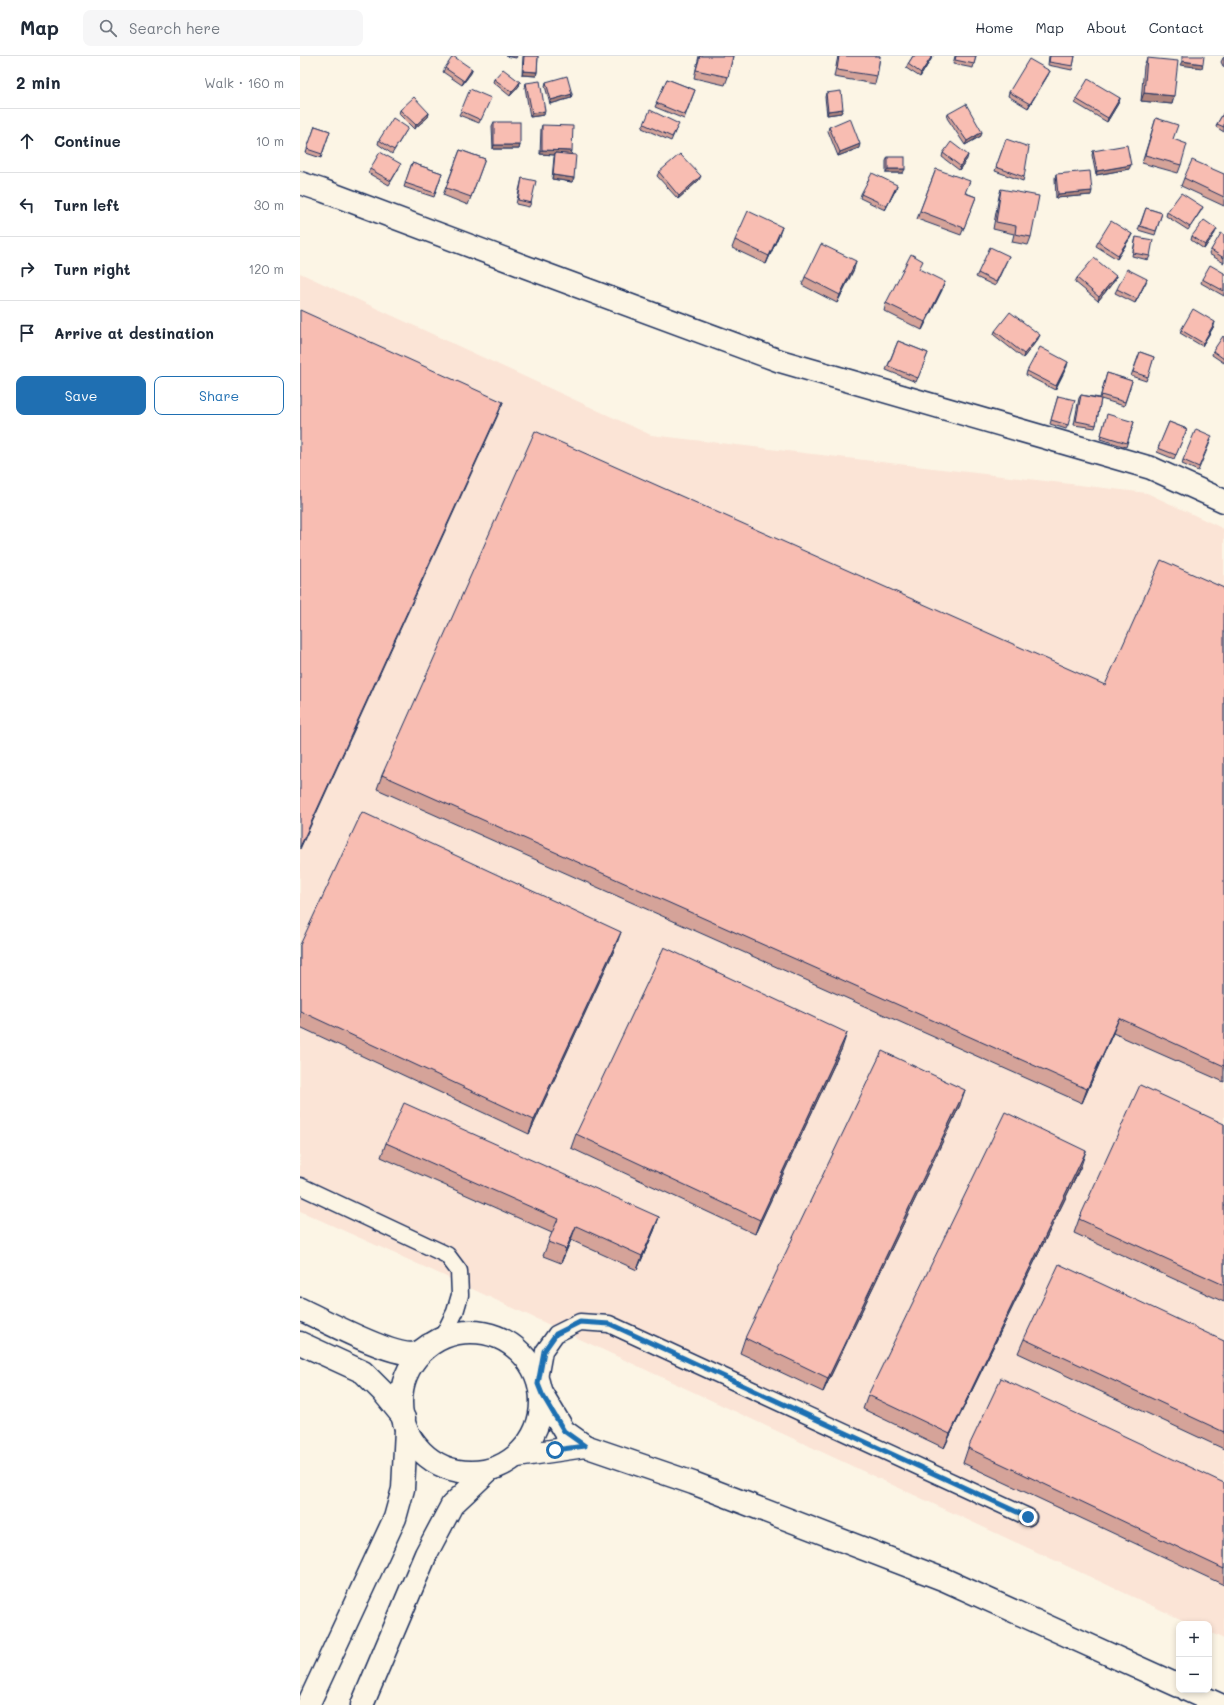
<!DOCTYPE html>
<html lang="en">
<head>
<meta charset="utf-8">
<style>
  :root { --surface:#fff; --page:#f6f6f7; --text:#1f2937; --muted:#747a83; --line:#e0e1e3; --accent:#1f6fb2 }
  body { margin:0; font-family:Mali,sans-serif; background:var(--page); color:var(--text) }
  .controls { position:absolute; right:12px; bottom:12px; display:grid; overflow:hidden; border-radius:8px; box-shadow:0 2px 6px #0003 }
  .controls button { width:36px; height:36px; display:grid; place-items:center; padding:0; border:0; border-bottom:1px solid var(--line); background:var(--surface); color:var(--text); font:20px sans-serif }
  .stop { position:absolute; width:12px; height:12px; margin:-9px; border:3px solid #1f6fb2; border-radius:50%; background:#fff }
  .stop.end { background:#1f6fb2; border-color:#fff; box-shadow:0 1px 4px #0008 }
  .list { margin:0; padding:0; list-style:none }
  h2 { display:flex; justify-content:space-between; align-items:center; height:52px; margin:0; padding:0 16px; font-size:17px }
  h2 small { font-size:13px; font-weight:400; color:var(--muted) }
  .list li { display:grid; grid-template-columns:26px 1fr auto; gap:12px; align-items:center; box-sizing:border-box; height:64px; padding:0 16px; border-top:1px solid var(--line) }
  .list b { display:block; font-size:15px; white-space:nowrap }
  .list em { font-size:13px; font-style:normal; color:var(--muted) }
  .actions { display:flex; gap:8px; padding:12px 16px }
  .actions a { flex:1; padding:9px 0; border:1px solid var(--accent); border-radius:8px; text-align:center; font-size:14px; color:var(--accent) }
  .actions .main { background:var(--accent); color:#fff }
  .icon { flex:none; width:22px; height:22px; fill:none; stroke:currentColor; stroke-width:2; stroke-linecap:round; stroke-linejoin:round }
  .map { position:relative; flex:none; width:924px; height:1649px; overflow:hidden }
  header { display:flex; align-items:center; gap:24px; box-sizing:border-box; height:56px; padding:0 20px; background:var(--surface); border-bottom:1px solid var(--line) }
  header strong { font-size:19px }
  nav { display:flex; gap:22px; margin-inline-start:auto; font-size:14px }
  .search { width:280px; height:36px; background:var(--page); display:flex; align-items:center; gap:10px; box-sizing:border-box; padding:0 14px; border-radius:8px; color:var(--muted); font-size:15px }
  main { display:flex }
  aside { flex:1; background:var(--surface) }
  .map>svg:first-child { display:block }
  .built { fill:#fbe4d6 }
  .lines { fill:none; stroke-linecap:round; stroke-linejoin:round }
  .lane-casing { stroke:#1b2f5e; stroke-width:19 }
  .street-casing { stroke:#1b2f5e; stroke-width:25 }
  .lane { stroke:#fcf5e5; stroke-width:16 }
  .street { stroke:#fcf5e5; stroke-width:22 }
  .wall { fill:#d5a399; stroke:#1b2f5e }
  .shaded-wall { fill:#ae847d; stroke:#1b2f5e }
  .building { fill:#f8bdb2; stroke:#1b2f5e }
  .route { stroke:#1f6fb2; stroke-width:5 }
</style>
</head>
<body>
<header>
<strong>Map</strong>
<div class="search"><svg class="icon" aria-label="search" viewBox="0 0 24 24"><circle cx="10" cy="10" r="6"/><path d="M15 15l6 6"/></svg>Search here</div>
<nav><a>Home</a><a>Map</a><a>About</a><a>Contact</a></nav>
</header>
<main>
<aside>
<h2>2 min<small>Walk · 160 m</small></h2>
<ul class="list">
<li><svg class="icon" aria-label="ahead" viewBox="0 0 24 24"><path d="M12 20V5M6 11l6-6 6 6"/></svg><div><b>Continue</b></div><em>10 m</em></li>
<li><svg class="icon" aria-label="left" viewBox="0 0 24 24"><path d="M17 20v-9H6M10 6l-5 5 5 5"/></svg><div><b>Turn left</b></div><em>30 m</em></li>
<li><svg class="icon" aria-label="right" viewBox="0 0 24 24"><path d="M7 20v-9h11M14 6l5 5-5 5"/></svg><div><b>Turn right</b></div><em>120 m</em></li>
<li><svg class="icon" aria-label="arrive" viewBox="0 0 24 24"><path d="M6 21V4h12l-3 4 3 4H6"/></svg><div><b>Arrive at destination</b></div></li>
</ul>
<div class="actions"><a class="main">Save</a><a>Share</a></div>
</aside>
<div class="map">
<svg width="924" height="1649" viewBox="0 0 924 1649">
  <rect width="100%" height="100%" fill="#fcf5e5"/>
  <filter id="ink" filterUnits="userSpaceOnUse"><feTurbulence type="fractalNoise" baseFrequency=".025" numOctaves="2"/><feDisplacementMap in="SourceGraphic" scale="8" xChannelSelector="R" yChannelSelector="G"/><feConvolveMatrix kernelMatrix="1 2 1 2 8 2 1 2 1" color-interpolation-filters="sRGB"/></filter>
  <g filter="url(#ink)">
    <!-- built -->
    <path class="built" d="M0,217L351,379L847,437L924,473V1583L909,1576V1568H891L140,1218L0,1155Z"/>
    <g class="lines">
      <defs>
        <g id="lane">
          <path d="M0,1130L147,1199L159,1215L160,1239L155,1256L141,1284"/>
          <path d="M238,1328L244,1295L256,1278L280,1266L309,1268L728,1461"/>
        </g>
        <g id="street">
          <path d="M0,127L24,135L226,211L480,305L851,412L924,445"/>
          <path d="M0,1253C21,1263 96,1303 116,1297C120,1296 125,1292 129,1289"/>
          <circle cx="171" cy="1346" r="70"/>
          <path d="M0,1287L63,1316L83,1336L104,1362"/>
          <path d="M242,1338L264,1375L285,1390L393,1427L645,1524L879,1630"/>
          <path d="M217,1400L285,1390"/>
          <path d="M887,1634L920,1649"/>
          <path d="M8,1649L95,1462L103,1433L106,1373"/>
          <path d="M62,1649L126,1498L152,1449L188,1415"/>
        </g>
      </defs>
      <!-- lane casing -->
      <use href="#lane" class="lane-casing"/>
      <!-- street casing -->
      <use href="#street" class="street-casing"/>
      <!-- lane -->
      <use href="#lane" class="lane"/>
      <!-- street -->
      <use href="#street" class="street"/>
    </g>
    <!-- wall -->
    <g class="wall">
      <path d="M206,0H217L216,2Z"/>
      <path d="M223,0H238L237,16L236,20L222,19Z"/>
      <path d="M399,0H433L428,21L425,29L394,22Z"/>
      <path d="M538,0H580L577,20L575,28L534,21Z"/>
      <path d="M613,0H633L620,21L606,12L608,8Z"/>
      <path d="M655,0H676L673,12L653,8Z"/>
      <path d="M749,0H775L773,10L772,14L748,9Z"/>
      <path d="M924,1V12L921,6L923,2Z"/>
      <path d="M847,2L874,40L872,48L841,45L844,10Z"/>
      <path d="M145,12L172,13L171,17L162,29L143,16Z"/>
      <path d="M748,19L728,52L708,40L709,36Z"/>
      <path d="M194,23L220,26L219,30L210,40L193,26Z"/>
      <path d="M367,23L395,34L384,63L355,51Z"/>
      <path d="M246,26L272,38L271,42L250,48L245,30Z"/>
      <path d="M226,27L244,59L230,61L225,31Z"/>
      <path d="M526,37L543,53L541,57L527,59L525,41Z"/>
      <path d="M820,42L819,46L807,66L775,47L776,43Z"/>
      <path d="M189,45L179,67L159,59L161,55Z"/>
      <path d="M100,54L129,57L128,61L114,73L99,58Z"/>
      <path d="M924,56V76L916,71L917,68Z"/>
      <path d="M648,58L681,80L665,89L647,62Z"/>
      <path d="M856,62L873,83L881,109L878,117L842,107Z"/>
      <path d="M194,66L220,89L219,93H193L192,70Z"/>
      <path d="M344,68L377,71L371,85L342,72Z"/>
      <path d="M242,69L271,99L272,126L252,123L254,101L255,99L240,98L241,73Z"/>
      <path d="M15,70L30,75L21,102L6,97Z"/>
      <path d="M529,71L559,92L538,100L528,75Z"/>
      <path d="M106,75L92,98L78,88L79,84Z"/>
      <path d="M706,83L724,121L723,125L695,115Z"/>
      <path d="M160,94L185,103L168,149L143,139Z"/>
      <path d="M793,95L829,113L796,119L792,99Z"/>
      <path d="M643,97L667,103L659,114L642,101Z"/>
      <path d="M588,101L603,117H586V105Z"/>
      <path d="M112,107L142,117L134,141L104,131Z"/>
      <path d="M99,112L89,129L68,117L70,113Z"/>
      <path d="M636,113L666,137L676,141L661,179L617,163Z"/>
      <path d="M359,116L399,124L378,143L357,120Z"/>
      <path d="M756,118L791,139L756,142L755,122Z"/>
      <path d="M924,118V150L881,130L884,122Z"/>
      <path d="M222,122L231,147L229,151L216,148Z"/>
      <path d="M596,133L585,154L560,142L561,138Z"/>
      <path d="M701,133L731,181L728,189L712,186L714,178L693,173L699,140Z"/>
      <path d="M903,151L901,155L888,174L866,160L867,156Z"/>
      <path d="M846,152L862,157L855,179L838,174Z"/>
      <path d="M482,171L479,179L466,208L432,192L435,184Z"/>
      <path d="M915,177L904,193L891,184L892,180Z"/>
      <path d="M832,178L830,182L817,203L796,190L798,186Z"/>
      <path d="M924,179V207L909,198L911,194Z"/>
      <path d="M836,181L850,200L848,204L832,200L835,185Z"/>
      <path d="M709,200L695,230L676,221L678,217Z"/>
      <path d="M554,213L537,247L502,229L505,221Z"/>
      <path d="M620,213L642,234L622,274L584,255L586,247Z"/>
      <path d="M924,217V240L901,227L902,223Z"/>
      <path d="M816,220L815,224L798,245L775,226L777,222Z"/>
      <path d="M846,226L835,247L815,237L817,233Z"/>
      <path d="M914,270L902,290L880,277L881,274Z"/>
      <path d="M695,275L738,283L723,302L694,279Z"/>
      <path d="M924,281V307L912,299L913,295Z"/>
      <path d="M598,285L628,297L616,326L586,314Z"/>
      <path d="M840,296L854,301L846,325L831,320Z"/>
      <path d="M767,310L755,334L726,319L727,315Z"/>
      <path d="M807,317L832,325L824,350L801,343L796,369L795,372L774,369L779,342L781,339L800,342Z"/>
      <path d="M758,340L768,369L766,373L750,368Z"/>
      <path d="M806,362L834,366L826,391L800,383Z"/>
      <path d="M869,366L887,373L874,403L857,396Z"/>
      <path d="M911,384L898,415L882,408L883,404Z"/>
      <path d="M924,532V1026L813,977L782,1047L77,733L82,719L805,629Z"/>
      <path d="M0,889L316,890L229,1078L0,971Z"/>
      <path d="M542,992L455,1178L271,1092L276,1078Z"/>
      <path d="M660,1049L523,1336L440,1297L445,1282Z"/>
      <path d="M924,1068V1246L774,1177L779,1163Z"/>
      <path d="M86,1087L359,1161L354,1175L337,1214L271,1184L261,1207L243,1200L252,1177L81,1101Z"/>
      <path d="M781,1110L644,1392L563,1353L568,1339Z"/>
      <path d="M724,1283L924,1285V1393L718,1297Z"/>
      <path d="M668,1392L924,1427V1529L663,1407Z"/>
    </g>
    <!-- shaded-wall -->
    <g class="shaded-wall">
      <path d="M632,0H633L620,21L621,17Z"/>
      <path d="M882,5L903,8L902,12L880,9Z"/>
      <path d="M172,13L171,17L162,29L164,25Z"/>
      <path d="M223,15L237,16L236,20L222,19Z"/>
      <path d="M750,15L748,19L728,52L730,48Z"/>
      <path d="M220,26L219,30L210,40L212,36Z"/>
      <path d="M844,37L874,40L872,48L841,45Z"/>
      <path d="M272,38L271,42L250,48L251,44Z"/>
      <path d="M820,42L819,46L807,66L808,62Z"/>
      <path d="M543,53L541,57L527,59L528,55Z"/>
      <path d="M245,55L244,59L230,61L232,57Z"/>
      <path d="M129,57L128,61L114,73L116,69Z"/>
      <path d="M682,76L681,80L665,89L667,85Z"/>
      <path d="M560,88L559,92L538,100L540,96Z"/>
      <path d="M194,89H220L219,93H193Z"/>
      <path d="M242,94L272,95L271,99L255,97V99L240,98Z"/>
      <path d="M668,99L667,103L659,114L660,110Z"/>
      <path d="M831,109L829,113L796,119L797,115Z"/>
      <path d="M588,113H605L603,117H586Z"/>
      <path d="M253,119L274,122L272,126L252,123Z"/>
      <path d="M401,120L399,124L378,143L379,140Z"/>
      <path d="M597,129L596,133L585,154L587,150Z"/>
      <path d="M792,135L791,139L756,142L758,138Z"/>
      <path d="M482,171L479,179L466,208L469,200Z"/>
      <path d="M917,173L915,177L904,193L905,189Z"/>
      <path d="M832,178L830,182L817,203L818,199Z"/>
      <path d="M556,205L554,213L537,247L540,239Z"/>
      <path d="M816,220L815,224L798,245L799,241Z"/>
      <path d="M847,223L846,226L835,247Z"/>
      <path d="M645,226L642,234L622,274L625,266Z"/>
      <path d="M915,266L914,270L902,290L903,287Z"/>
      <path d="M740,279L738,283L723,302L724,298Z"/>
      <path d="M768,306L767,310L755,334L756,330Z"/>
      <path d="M203,346L197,361L0,793V791Z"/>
      <path d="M321,876L316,890L229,1078L234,1064Z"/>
      <path d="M819,962L813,977L782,1047L787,1033Z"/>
      <path d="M547,977L542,992L455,1178L460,1164Z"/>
      <path d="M665,1034L660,1049L523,1336L528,1322Z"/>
      <path d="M786,1095L781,1110L644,1392L650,1378Z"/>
      <path d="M359,1161L354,1175L337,1214L342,1200Z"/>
      <path d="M276,1170L271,1184L261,1207L266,1193Z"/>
    </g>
    <!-- building -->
    <g class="building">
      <path d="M153,0L172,13L164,25L145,12Z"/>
      <path d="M224,0H238L237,16L223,15Z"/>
      <path d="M400,0H433L428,21L396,14Z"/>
      <path d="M539,0H580L577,20L537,14Z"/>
      <path d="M613,0H632L621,17L608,8Z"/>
      <path d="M656,0H676L674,8L655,4Z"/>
      <path d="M750,0H775L773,10L749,6Z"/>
      <path d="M882,0H904L903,8L882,5Z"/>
      <path d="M847,2L878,5L874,40L844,37Z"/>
      <path d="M729,3L750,15L730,48L709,36Z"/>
      <path d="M203,13L220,26L212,36L194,23Z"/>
      <path d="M267,20L272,38L251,44L246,26Z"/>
      <path d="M367,23L395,34L385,59L356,47Z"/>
      <path d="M788,23L820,42L808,62L776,43Z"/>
      <path d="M240,25L245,55L232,57L226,27Z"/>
      <path d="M170,33L191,42L181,64L161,55Z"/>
      <path d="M541,35L543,53L528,55L526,37Z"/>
      <path d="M114,41L129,57L116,69L100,54Z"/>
      <path d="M666,48L682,76L667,85L648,58Z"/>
      <path d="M350,54L379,68L372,81L344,68Z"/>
      <path d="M924,56V71L917,68Z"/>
      <path d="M93,62L108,72L94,94L79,84Z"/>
      <path d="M550,62L560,88L540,96L529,71Z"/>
      <path d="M856,62L878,69L873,83L887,88L881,109L845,99Z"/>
      <rect x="194" y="66" width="26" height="23"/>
      <path d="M242,69L273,70L272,95L242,94Z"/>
      <path d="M15,70L30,75L22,98L7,93Z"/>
      <path d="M706,83L729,91L724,121L696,111Z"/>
      <path d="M651,86L668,99L660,110L643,97Z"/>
      <path d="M827,89L831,109L797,115L793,95Z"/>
      <path d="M160,94L185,103L171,141L146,132Z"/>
      <path d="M80,96L101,108L91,125L70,113Z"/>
      <path d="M255,97L276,99L274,122L253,119Z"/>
      <path d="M380,98L401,120L379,140L359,116Z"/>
      <rect x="588" y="101" width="17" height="12"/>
      <path d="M892,104L924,118V141L884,122Z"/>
      <path d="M112,107L142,117L135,137L105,127Z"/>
      <path d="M636,113L670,125L665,137L676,141L664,172L620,155Z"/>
      <path d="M790,115L792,135L758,138L756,118Z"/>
      <path d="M572,117L597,129L587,150L561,138Z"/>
      <path d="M222,122L236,125L231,147L218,144Z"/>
      <path d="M701,133L739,140L731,181L715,178L716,170L696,166Z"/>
      <path d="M881,137L903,151L890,171L867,156Z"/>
      <path d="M846,152L862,157L856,175L840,170Z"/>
      <path d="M448,155L482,171L469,200L435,184Z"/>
      <path d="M904,164L917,173L905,189L892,180Z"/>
      <path d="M811,165L832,178L818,199L798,186Z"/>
      <path d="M921,177L924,179V202L911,194Z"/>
      <path d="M836,181L853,184L850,200L833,197Z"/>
      <path d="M521,188L556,205L540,239L505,221Z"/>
      <path d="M690,191L709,200L696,226L678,217Z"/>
      <path d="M611,198L623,205L619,213L645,226L625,266L586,247Z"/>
      <path d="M794,202L816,220L799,241L777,222Z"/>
      <path d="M910,209L924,217V235L902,223Z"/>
      <path d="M827,213L847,223L837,243L817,233Z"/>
      <path d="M893,253L915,266L903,287L881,274Z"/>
      <path d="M0,254L203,346L0,791Z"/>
      <path d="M710,256L740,279L724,298L695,275Z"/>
      <path d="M923,280L924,281V303L913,295Z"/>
      <path d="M598,285L628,297L618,322L588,310Z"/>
      <path d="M740,291L768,306L756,330L727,315Z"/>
      <path d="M840,296L854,301L848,321L833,316Z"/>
      <path d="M807,317L832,325L825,346L801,339Z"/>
      <path d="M781,339L801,343L796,369L776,365Z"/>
      <path d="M758,340L775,344L768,369L751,364Z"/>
      <path d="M807,358L834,366L827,387L801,379Z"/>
      <path d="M869,366L887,373L876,399L858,392Z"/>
      <path d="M896,373L912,380L899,411L883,404Z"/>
      <path d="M235,375L805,629L861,504L924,532V1010L819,962L787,1033L82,719Z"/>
      <path d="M62,756L321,876L234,1064L0,955V889Z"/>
      <path d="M364,891L547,977L460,1164L276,1078Z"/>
      <path d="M582,995L665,1034L528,1322L445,1282Z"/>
      <path d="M840,1029L924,1068V1229L779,1163Z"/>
      <path d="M104,1047L359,1161L342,1200L276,1170L266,1193L248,1186L258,1163L86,1087Z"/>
      <path d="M705,1056L786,1095L650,1378L568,1339Z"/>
      <path d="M759,1208L924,1285V1376L724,1283Z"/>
      <path d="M701,1322L924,1427V1513L668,1392Z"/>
    </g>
  </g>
  <g class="lines" filter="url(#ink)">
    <!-- route -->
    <path class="route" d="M255,1394L285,1390L264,1375L242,1338L238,1328L244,1295L256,1278L280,1266L310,1268L728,1461"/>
  </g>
</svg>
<div class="controls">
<button>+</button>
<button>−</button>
</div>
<div class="stop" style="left:255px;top:1394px"></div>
<div class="stop end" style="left:728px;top:1461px"></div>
</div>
</main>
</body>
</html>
